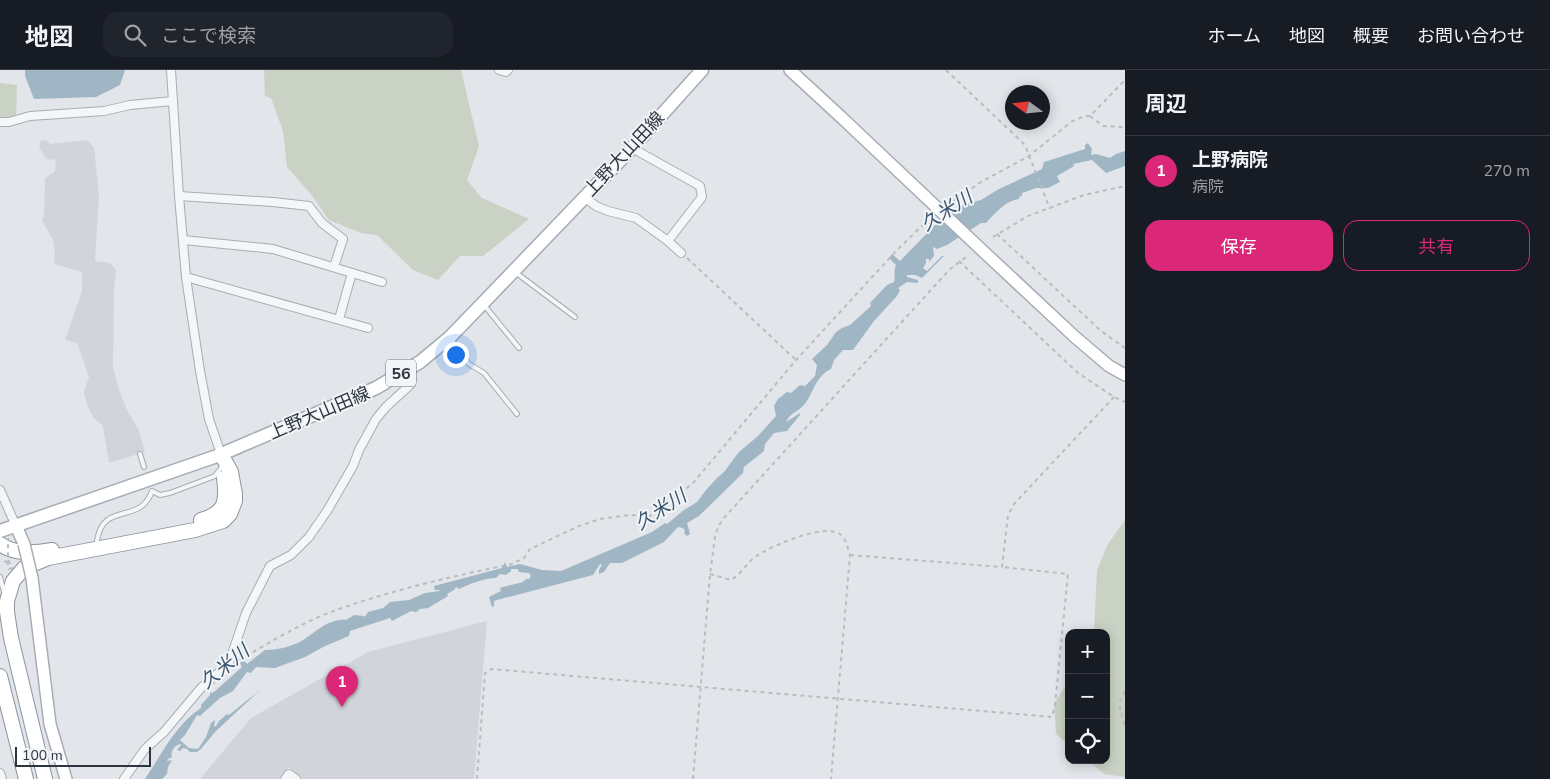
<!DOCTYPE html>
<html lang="ja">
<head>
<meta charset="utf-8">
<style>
  :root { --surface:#171b24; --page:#20242c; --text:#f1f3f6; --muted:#9ea1a6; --line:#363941; --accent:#db2777 }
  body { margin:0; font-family:"Nunito Sans","Noto Sans JP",sans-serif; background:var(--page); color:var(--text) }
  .controls { position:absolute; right:15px; bottom:15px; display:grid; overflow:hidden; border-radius:10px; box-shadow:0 2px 12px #0003 }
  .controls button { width:45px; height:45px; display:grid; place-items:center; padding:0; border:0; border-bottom:1px solid var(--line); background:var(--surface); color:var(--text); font:25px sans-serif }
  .compass { position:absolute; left:1005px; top:15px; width:45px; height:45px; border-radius:50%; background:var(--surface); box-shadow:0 2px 12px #0003; rotate:285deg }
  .scale { position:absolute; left:15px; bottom:12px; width:136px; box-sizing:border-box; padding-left:5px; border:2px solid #2c353f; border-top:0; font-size:14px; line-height:18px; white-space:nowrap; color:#2c353f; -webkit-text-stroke:4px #f2f4f7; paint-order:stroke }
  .you { position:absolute; left:455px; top:284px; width:18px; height:18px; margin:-12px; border:4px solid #fff; border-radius:50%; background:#1a73e8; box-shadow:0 0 0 8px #1a73e833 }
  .badge { display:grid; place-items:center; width:32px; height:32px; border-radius:50%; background:var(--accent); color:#fff; font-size:16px; font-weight:700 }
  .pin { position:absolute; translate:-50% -41px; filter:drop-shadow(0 1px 2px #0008) }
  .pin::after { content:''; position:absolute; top:26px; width:18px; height:15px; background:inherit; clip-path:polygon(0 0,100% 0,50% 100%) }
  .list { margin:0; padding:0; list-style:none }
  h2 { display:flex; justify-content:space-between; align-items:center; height:65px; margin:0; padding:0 20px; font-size:21px }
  h2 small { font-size:16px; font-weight:400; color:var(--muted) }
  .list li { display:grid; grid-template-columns:32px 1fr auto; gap:15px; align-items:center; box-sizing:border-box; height:70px; padding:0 20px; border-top:1px solid var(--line) }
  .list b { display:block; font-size:19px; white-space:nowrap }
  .list p { margin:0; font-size:16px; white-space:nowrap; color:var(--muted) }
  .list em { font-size:16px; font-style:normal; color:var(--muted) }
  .actions { display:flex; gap:10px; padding:15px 20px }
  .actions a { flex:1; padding:11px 0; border:1px solid var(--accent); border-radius:15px; text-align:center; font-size:18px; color:var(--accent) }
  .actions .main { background:var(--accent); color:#fff }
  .icon { flex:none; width:28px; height:28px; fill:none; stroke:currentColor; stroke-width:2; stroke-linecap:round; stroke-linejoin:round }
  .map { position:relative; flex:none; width:1125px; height:709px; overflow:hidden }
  header { display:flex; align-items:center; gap:30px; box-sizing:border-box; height:70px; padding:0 25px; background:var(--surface); border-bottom:1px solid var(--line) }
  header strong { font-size:24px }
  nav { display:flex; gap:28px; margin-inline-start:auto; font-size:18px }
  .search { width:350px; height:45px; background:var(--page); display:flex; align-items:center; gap:12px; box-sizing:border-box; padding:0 18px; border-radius:15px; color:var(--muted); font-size:19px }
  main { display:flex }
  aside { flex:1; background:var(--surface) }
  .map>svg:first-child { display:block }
  .built { fill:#d1d5db }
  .green { fill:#c9d2c4 }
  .water { fill:#a1b6c5 }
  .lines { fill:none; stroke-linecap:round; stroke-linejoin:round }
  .lane-casing { stroke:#a8adb3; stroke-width:6 }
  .street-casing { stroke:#a8adb3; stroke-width:10 }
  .secondary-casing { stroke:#a8adb3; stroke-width:14 }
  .primary-casing { stroke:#a3abb4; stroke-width:15 }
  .highway-casing { stroke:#8b949e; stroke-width:16 }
  .path { stroke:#b9bcc0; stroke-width:2; stroke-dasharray:4 4; stroke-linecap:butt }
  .lane { stroke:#f5f6f8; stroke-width:4 }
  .street { stroke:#f5f6f8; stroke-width:8 }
  .secondary { stroke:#fff; stroke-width:11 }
  .primary { stroke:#fff; stroke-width:12 }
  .highway { stroke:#fff; stroke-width:14 }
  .secondary-bridge-casing { stroke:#a8adb3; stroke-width:14; stroke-linecap:butt }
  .path-bridge { stroke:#b9bcc0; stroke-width:2; stroke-dasharray:4 4; stroke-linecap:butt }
  .secondary-bridge { stroke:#fff; stroke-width:11 }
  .labels { text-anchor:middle; stroke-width:4; stroke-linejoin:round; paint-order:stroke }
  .shield { fill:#f2f4f7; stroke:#676e76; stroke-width:1 }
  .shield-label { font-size:16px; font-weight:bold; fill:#2c353f }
  .street-label { font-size:18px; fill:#2c353f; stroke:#f2f4f7 }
  .water-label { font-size:19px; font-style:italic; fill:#3a566f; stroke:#f2f4f7 }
</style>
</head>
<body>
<header>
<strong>地図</strong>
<div class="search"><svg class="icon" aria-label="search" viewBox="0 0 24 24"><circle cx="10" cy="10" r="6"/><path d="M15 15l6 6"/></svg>ここで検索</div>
<nav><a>ホーム</a><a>地図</a><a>概要</a><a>お問い合わせ</a></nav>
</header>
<main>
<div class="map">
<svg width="1125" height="709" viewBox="0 0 1125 709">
  <rect width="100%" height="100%" fill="#e2e5e9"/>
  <!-- built -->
  <g class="built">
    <path d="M41,70L47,71L50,74L87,70L94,77L99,126L95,191L110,193L116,200L114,221L113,297L119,320L127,340L139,361L145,382L109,393L103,356L93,347L87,335L84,322L89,307L77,273L65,270L82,221V202L54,194L55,183L53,170L42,150L44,145L45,108L55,101L56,90L46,89L39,77Z"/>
    <path d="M487,551L474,709H301L289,697L280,709H200L251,648L368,582Z"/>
  </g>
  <!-- green -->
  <g class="green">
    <path d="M264,0H461L479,76L467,110L482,128L529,149L483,186H460L438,210L413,200L377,165L361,163L329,150L310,123L287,97L283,61L271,28L265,26Z"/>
    <path d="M0,13L17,15L16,46L0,47Z"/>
    <path d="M1125,450V707L1104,704L1088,690H1106V563H1094L1097,500L1108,474Z"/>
    <path d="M1069,610V675L1056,664L1054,634Z"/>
  </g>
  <!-- water -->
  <g class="water">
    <path d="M25,0H125L120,15L96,27L34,29L25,6Z"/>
    <path d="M1088,73L1092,79L1091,85L1096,84L1110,88L1116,84L1125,81V96L1106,103L1092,90L1073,94L1074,96L1057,106L1060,112L1048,118H1036L1022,123V126L1019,127V129C1005,131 995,143 986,153H981L947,175L937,179L933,177L934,186L929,192V189H926V193L923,198L927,201L942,186H944L922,208L915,205H907V207L918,210V213L907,212L898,218L900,220L897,226L874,251L853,280H843L834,290L831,299C814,307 813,326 803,336C796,343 791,342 786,352L800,343V345L787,361L774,363L765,374L764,381L744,397L743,403L699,446L687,453L690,464L687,466L684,463L685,461L683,458L678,457L664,472L622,493H610L604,502L599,504V500L602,495L600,494L593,505L497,530L494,531V536L492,537L489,527L501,521L500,518L503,517L523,512L526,509H529L531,506L529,503L519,502L518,499H511V501L506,505L500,504L496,508C484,508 470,514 459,519L456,517L454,520L447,524L448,526L428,538L420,539L416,542L411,541L392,551L390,548L350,561L349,566L325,576L305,587L275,598L256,597L251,603L247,602L233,621L220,628L200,646L197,645L185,665L180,670L189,678L198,679L206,667L211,653L215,650L214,657L216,656L219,651L227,644L229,645L260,620L215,662L201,679L197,682H190L187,679L183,678L180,681L177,680L181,675V674C175,675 170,681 172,687L168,689L167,691L172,690L168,697L167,704L162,709H145C161,685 176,654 201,638V635L210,625V623L214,622L242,597L240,593L243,590L247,594L265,580C277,580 289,577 300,572C314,564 328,548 346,550L354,545L364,546L365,547L368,542L383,538L390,532L409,530L425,523L439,521L441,520H435L434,516L502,498L505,492L507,497L520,494L542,500L561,501L652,462L665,453L667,454L684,440L697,432L706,420L717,408L724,402L739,382L758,366L776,346L774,336L778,329L787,322L791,323L800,315L805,316L815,306L817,295L812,289L827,275L836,262L842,258L850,255L871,236L870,233L887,215L894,212C896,206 893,201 896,195L889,188L892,184L900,191L935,155L962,135L981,130L999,119L1042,99L1044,92L1085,79V75Z"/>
  </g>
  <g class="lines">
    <defs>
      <g id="lane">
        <path d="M515,202L575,247"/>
        <path d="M484,235L519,278"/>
        <path d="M451,269L469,294L484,303L517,344"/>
        <path d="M140,384L144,397"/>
        <path d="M97,471C103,430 140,456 152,421L160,425L170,423L215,406L221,398"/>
        <path d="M0,507L4,522"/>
      </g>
      <g id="street">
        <path d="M171,0L179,126L186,207L200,301L209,349L221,384"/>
        <path d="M499,0L506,2L508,0"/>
        <path d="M0,52H9L30,46L104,41L130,35L173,31"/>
        <path d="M632,78L700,116L702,127L668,171"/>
        <path d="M179,126L273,132L309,136L322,153L343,169L334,197"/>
        <path d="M584,127L596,136L608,141L636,148L668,171L681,183"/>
        <path d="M183,170L273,179L382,212"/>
        <path d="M186,207L368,258"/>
        <path d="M339,249L352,203"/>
        <path d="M0,420L16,456"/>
        <path d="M0,703L2,709"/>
        <path d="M124,709L145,679L164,662L201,618L224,598L230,590L246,543L270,496L291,485L309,467L327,441L353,396L359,380L376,349L386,337L411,314V304L407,300"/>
        <path d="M285,709L289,704L296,709"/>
      </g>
      <g id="secondary">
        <path d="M790,0L841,47"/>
        <path d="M985,183L1075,267L1109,296L1125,305"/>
        <path d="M16,456L24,474"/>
        <path d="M32,508L50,654L66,709"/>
      </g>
      <path id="primary" d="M0,461L217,386L376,318L420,292L450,267L483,233L632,78L702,0"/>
      <g id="highway">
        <path d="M201,450C226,443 227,431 224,408"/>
        <path d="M0,474C15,485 35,483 52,480"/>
        <path d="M0,606L26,709"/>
        <path d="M45,709L11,568L7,542V531L13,511L24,498L48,488L195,460L223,451L230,444L235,431V424L231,402L221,384"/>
      </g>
    </defs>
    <!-- lane casing -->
    <use href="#lane" class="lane-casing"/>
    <!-- street casing -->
    <use href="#street" class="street-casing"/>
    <!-- secondary casing -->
    <use href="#secondary" class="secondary-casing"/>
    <!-- primary casing -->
    <use href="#primary" class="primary-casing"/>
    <!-- highway casing -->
    <use href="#highway" class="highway-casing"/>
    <!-- path -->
    <g class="path">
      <path d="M946,0L1025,75L1050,139"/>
      <path d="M1090,46L1103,56L1125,57"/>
      <path d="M952,132L981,112L1029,86L1071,52L1085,46H1090L1125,10"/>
      <path d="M997,164L1101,261L1125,278"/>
      <path d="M993,167L1028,146L1084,125L1125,116"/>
      <path d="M687,188L796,290"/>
      <path d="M959,191L1078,303L1114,327L1125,332"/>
      <path d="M850,485L1002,497L1008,445L1014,434L1114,327"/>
      <path d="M4,492L7,491"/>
      <path d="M710,504L731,510C741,504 747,493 756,486C772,476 823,453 840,464C846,468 848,479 850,485L831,709"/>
      <path d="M239,590C269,573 299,554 331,542C388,521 453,506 512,494L524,488L530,479L579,456L600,449L629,445L649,446L660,441L694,412L796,290L897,180L927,151"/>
      <path d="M1125,621L1119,633L1125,658"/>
      <path d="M477,709L485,603L491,599L1052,647L1055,635L1068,504L1002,497"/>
      <path d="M693,709L710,504L715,467L718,457L723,449L949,200L966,187"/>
    </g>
    <!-- lane -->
    <use href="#lane" class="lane"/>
    <!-- street -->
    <use href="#street" class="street"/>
    <!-- secondary -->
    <use href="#secondary" class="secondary"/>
    <!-- primary -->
    <use href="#primary" class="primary"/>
    <!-- highway -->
    <use href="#highway" class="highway"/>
    <defs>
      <g id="secondary-bridge">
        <path d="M841,47L985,183"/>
        <path d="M24,474L32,508"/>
      </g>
    </defs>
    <!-- secondary-bridge casing -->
    <use href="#secondary-bridge" class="secondary-bridge-casing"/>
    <!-- path-bridge -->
    <path class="path-bridge" d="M7,491L9,499L12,498L8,489V468"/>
    <!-- secondary-bridge -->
    <use href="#secondary-bridge" class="secondary-bridge"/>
  </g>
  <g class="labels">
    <!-- shield labels -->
    <rect class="shield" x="386" y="289.5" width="30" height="27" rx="4"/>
    <g class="shield-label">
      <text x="401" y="309">56</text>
    </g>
    <!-- street labels -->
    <g class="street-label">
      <text transform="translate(624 84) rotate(-47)" y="6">上野大山田線</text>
      <text transform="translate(319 343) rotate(-23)" y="6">上野大山田線</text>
    </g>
    <!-- water labels -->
    <g class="water-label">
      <text transform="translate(946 140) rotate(-33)" y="7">久米川</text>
      <text transform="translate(660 439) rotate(-33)" y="7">久米川</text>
      <text transform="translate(224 596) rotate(-39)" y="7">久米川</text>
    </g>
  </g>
</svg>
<div class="controls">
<button>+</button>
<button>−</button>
<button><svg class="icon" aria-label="locate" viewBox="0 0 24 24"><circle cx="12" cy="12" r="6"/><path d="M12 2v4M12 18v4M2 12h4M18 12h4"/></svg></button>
</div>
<svg class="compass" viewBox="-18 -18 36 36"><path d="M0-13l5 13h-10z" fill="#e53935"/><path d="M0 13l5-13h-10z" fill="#9ea1a6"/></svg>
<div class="scale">100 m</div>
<div class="you"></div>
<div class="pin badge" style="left:342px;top:637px">1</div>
</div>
<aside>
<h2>周辺<small></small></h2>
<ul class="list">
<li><span class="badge">1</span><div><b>上野病院</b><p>病院</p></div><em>270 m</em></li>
</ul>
<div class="actions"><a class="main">保存</a><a>共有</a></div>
</aside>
</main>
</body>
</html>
